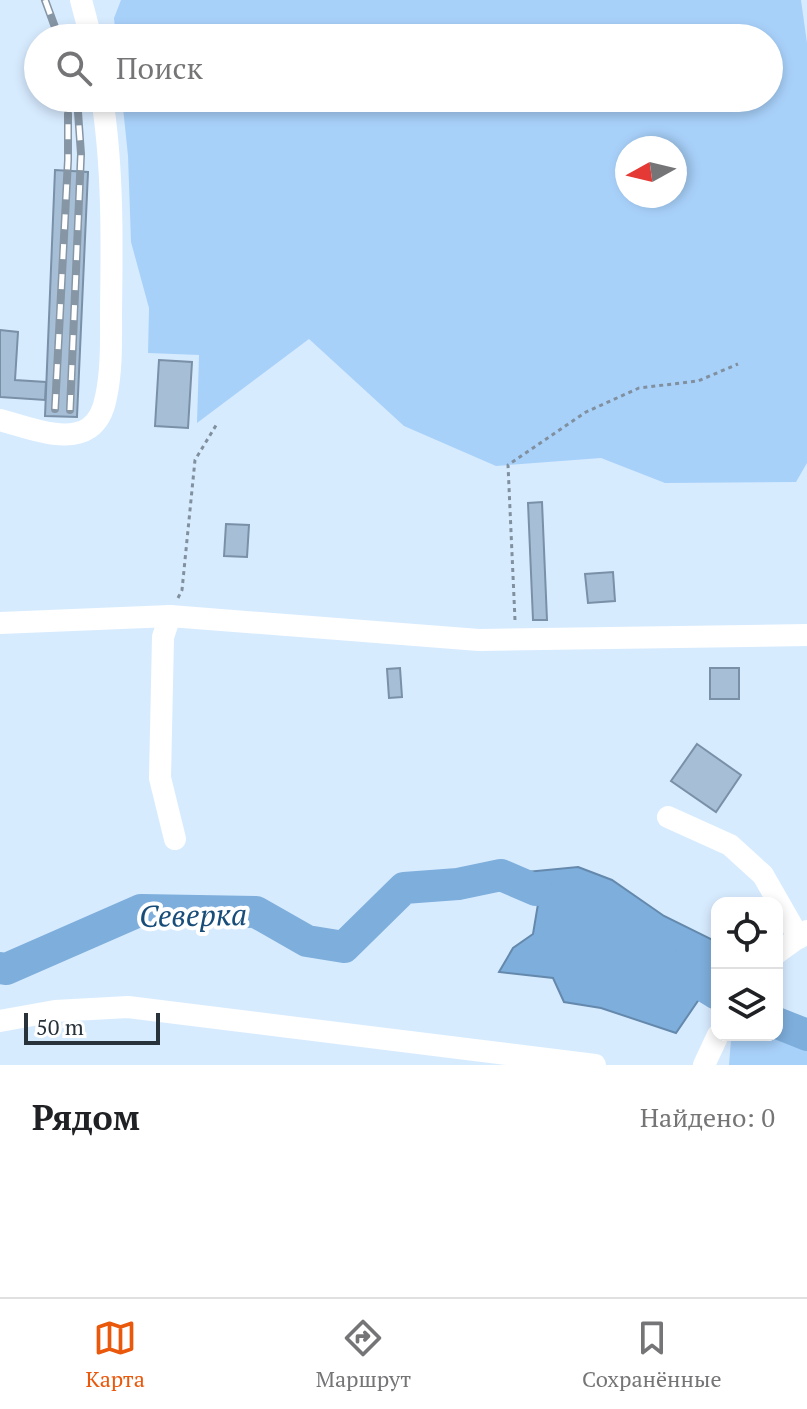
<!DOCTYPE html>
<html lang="ru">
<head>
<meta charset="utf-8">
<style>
  :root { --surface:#fff; --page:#f6f6f6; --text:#202124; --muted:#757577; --line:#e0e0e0; --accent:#ea580c }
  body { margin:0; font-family:"PT Serif",serif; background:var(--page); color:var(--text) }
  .controls { position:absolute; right:24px; bottom:24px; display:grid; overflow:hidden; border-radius:16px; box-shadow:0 4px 12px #0003 }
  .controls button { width:72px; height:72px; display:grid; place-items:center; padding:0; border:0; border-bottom:2px solid var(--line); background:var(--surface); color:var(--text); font:40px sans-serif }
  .compass { position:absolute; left:615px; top:136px; width:72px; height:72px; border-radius:50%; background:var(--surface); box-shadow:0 4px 12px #0003; rotate:262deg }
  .scale { position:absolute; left:24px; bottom:20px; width:136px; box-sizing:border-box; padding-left:8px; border:4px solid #28323b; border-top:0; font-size:22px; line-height:28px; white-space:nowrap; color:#28323b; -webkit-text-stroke:6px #fff; paint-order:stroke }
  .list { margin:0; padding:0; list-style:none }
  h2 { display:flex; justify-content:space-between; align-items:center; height:104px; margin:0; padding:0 32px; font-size:34px }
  h2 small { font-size:26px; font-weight:400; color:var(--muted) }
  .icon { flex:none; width:44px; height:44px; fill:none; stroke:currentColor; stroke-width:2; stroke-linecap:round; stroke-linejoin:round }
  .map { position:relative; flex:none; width:807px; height:1065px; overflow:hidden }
  .search { position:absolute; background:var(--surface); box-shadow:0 4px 12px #0003; left:24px; right:24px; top:24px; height:88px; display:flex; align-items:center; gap:20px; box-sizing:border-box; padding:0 28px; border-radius:44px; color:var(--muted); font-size:30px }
  .sheet { height:232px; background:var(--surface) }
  nav { display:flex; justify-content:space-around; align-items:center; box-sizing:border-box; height:112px; border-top:2px solid var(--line); background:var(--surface); font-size:22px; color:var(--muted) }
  nav a { display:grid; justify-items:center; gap:4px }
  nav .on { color:var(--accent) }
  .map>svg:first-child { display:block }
  .green { fill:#a8d1fa; fill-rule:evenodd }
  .water { fill:#7eaedc; stroke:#6489ac; stroke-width:2 }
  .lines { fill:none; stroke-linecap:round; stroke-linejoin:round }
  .river { stroke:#7eaedc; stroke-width:32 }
  .building { fill:#a6bfd6; stroke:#7990a7; stroke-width:2 }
  .path { stroke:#81909e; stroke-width:3; stroke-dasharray:4 4; stroke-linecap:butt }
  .minor { stroke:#fff; stroke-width:22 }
  .rail-casing { stroke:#8796a5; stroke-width:8 }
  .rail { stroke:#fff; stroke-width:5; stroke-dasharray:15; stroke-linecap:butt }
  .labels { text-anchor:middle; stroke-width:8; stroke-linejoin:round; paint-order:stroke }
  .water-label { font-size:30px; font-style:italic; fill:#194d79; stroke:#fff }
</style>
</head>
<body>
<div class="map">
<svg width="807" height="1065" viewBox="0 0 807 1065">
  <rect width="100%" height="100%" fill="#d7ebff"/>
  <!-- green -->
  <g class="green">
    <path d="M121,0H801L807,43V463L796,482L665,483L601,458L496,466L404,426L309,339L197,423L199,355L148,353L149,308L131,242L128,156L122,98H769V38H116L114,18ZM627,148H675V196H627Z"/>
    <path d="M735,1035H770L807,1050V1065H729L731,1040Z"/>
  </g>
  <!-- water -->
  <path class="water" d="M578,867L612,880L664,916L717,942V973L676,1033L601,1008L564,1002L553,978L499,972L513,948L533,934L539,898L496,875Z"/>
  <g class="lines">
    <!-- river -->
    <g class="river">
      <path d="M670,965L717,994"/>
      <path d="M0,968L6,969L141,910L256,912L307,941L344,947L404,888L458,884L501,875L536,890"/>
      <path d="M777,1023L807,1035"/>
    </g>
  </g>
  <!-- building -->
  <g class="building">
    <path d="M55,170L88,172L77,417L45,416Z"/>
    <path d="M0,330L18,332L15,380L46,382L45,400L0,397Z"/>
    <path d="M159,360L192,362L188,428L155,426Z"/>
    <path d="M542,502L547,620H533L528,503Z"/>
    <path d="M226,524L249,525L247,557L224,556Z"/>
    <path d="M613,572L615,601L588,603L585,574Z"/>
    <path d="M400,668L402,697L389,698L387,669Z"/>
    <rect x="710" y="668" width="29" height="31"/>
    <path d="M697,744L741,775L716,812L671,781Z"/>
  </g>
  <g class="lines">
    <!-- path -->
    <g class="path">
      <path d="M178,598L182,590L195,460L218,422"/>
      <path d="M515,620L508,465L586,412L639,388L698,381L738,364"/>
    </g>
    <!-- minor -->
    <g class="minor">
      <path d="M81,0L91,38"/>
      <path d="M0,420C24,426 66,444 89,428C99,421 104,408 106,397C112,370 111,339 111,312C112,241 113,168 102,98"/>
      <path d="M170,616L163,637L160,778L175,839"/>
      <path d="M0,623L170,616L479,640L807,635"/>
      <path d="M668,817L730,845L763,875L799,938"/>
      <path d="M777,953L807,931"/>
      <path d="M0,1021L55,1011L128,1007L595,1065"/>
      <path d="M704,1065L718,1035"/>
    </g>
    <defs>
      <g id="rail">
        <path d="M45,0L59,38"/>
        <path d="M55,409L68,160V114"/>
        <path d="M70,410L81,154L77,98"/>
      </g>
    </defs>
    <!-- rail casing -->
    <use href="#rail" class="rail-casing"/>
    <!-- rail -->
    <use href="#rail" class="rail"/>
  </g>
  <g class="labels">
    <!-- water labels -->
    <g class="water-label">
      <text transform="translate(193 916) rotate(-1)" y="10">Северка</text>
    </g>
  </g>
</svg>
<div class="controls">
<button><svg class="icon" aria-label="locate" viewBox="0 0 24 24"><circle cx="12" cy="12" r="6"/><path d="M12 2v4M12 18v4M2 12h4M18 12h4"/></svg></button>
<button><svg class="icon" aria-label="layers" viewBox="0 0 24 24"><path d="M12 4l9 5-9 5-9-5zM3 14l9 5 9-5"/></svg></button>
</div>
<svg class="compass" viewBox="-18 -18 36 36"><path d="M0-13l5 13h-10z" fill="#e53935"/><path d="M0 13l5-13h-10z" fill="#757577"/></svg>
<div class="scale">50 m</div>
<div class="search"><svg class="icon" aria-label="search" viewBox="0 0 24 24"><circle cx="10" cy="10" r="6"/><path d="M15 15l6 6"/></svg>Поиск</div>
</div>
<section class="sheet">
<h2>Рядом<small>Найдено: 0</small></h2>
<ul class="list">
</ul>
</section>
<nav>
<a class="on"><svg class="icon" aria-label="map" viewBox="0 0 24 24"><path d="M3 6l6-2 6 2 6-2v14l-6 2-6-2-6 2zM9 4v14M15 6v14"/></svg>Карта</a>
<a><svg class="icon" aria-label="directions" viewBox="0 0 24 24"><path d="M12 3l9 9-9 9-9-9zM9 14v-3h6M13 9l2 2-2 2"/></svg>Маршрут</a>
<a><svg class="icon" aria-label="saved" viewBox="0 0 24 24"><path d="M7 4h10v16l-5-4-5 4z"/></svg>Сохранённые</a>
</nav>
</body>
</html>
